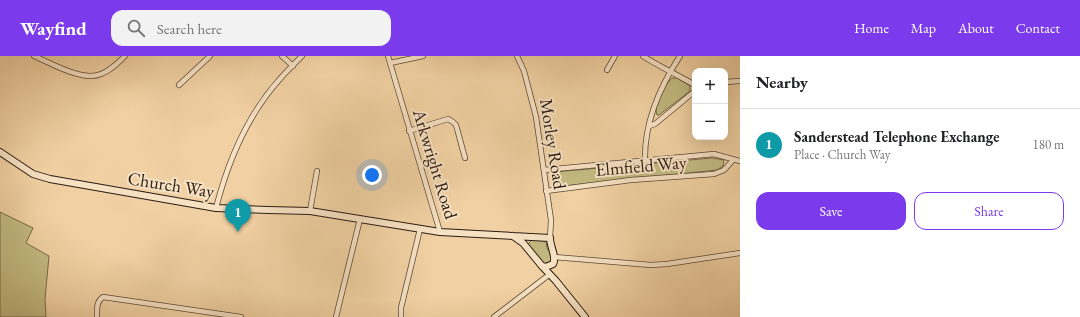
<!DOCTYPE html>
<html lang="en">
<head>
<meta charset="utf-8">
<style>
  :root { --surface:#fff; --page:#f2f2f2; --text:#202124; --muted:#757577; --line:#e0e0e0; --accent:#7c3aed }
  body { margin:0; font-family:"EB Garamond",serif; background:var(--page); color:var(--text) }
  .controls { position:absolute; right:12px; top:12px; display:grid; overflow:hidden; border-radius:8px; box-shadow:0 4px 16px #0002 }
  .controls button { width:36px; height:36px; display:grid; place-items:center; padding:0; border:0; border-bottom:1px solid var(--line); background:var(--surface); color:var(--text); font:20px sans-serif }
  .you { position:absolute; left:372px; top:119px; width:14px; height:14px; margin:-10px; border:3px solid #fff; border-radius:50%; background:#1a73e8; box-shadow:0 0 0 6px #1a73e833 }
  .badge { display:grid; place-items:center; width:26px; height:26px; border-radius:50%; background:var(--accent); color:#fff; font-size:13px; font-weight:700 }
  .pin { position:absolute; translate:-50% -33px; filter:drop-shadow(0 1px 2px #0008) }
  .pin::after { content:''; position:absolute; top:21px; width:14px; height:12px; background:inherit; clip-path:polygon(0 0,100% 0,50% 100%) }
  .list { margin:0; padding:0; list-style:none }
  h2 { display:flex; justify-content:space-between; align-items:center; height:52px; margin:0; padding:0 16px; font-size:17px }
  h2 small { font-size:13px; font-weight:400; color:var(--muted) }
  .list li { display:grid; grid-template-columns:26px 1fr auto; gap:12px; align-items:center; box-sizing:border-box; height:72px; padding:0 16px; border-top:1px solid var(--line) }
  .list b { display:block; font-size:15px; white-space:nowrap }
  .list p { margin:0; font-size:13px; white-space:nowrap; color:var(--muted) }
  .list em { font-size:13px; font-style:normal; color:var(--muted) }
  .actions { display:flex; gap:8px; padding:12px 16px }
  .actions a { flex:1; padding:9px 0; border:1px solid var(--accent); border-radius:12px; text-align:center; font-size:14px; color:var(--accent) }
  .actions .main { background:var(--accent); color:#fff }
  .icon { flex:none; width:22px; height:22px; fill:none; stroke:currentColor; stroke-width:2; stroke-linecap:round; stroke-linejoin:round }
  .map { position:relative; flex:none; width:740px; height:261px; overflow:hidden }
  header { display:flex; align-items:center; gap:24px; box-sizing:border-box; height:56px; padding:0 20px; background:var(--accent); color:#fff }
  header strong { font-size:19px }
  nav { display:flex; gap:22px; margin-inline-start:auto; font-size:14px }
  .search { width:280px; height:36px; background:var(--page); display:flex; align-items:center; gap:10px; box-sizing:border-box; padding:0 14px; border-radius:12px; color:var(--muted); font-size:15px }
  main { display:flex }
  aside { flex:1; background:var(--surface) }
  .map>svg:first-child { display:block }
  .green { fill:#c2b980; stroke:#776b4a }
  .lines { fill:none; stroke-linecap:round; stroke-linejoin:round }
  .street-casing { stroke:#5d4a38; stroke-width:6 }
  .secondary-casing { stroke:#2c1d14; stroke-width:8 }
  .street { stroke:#f6e1c3; stroke-width:4.5 }
  .secondary { stroke:#f6e1c3; stroke-width:6 }
  .labels { text-anchor:middle; stroke-width:4; stroke-linejoin:round; paint-order:stroke }
  .street-label { font-size:18px; fill:#2c1d14; stroke:#f6e1c3 }
</style>
</head>
<body>
<header>
<strong>Wayfind</strong>
<div class="search"><svg class="icon" aria-label="search" viewBox="0 0 24 24"><circle cx="10" cy="10" r="6"/><path d="M15 15l6 6"/></svg>Search here</div>
<nav><a>Home</a><a>Map</a><a>About</a><a>Contact</a></nav>
</header>
<main>
<div class="map">
<svg width="740" height="261" viewBox="0 0 740 261">
  <rect width="100%" height="100%" fill="#f1d1a3"/>
  <filter id="stains"><feTurbulence type="fractalNoise" baseFrequency=".005" numOctaves="4"/><feColorMatrix values="0 0 0 0 .2 0 0 0 0 .09 0 0 0 0 .02 0 0 0 .5 -.17"/></filter>
  <radialGradient id="worn" r=".72"><stop offset=".6" stop-color="#630" stop-opacity="0"/><stop offset="1" stop-color="#630" stop-opacity=".3"/></radialGradient>
  <!-- green -->
  <g class="green">
    <path d="M672,22H677L690,30V35L659,59H657C653,49 665,29 672,22Z"/>
    <path d="M712,102L724,104L723,110L717,114L555,131L554,116Z"/>
    <path d="M0,156L33,172L26,187L49,200L45,243L46,261H0Z"/>
    <path d="M531,184L546,185L547,192L551,198L552,207L544,209L528,189Z"/>
  </g>
  <g class="lines">
    <defs>
      <g id="street">
        <path d="M34,0C51,7 83,26 101,18C111,14 118,7 125,0"/>
        <path d="M282,0L293,10"/>
        <path d="M388,0L440,176"/>
        <path d="M517,0L524,15L536,61L551,164L550,182"/>
        <path d="M643,0C660,11 678,19 695,29"/>
        <path d="M390,7L423,0"/>
        <path d="M607,14L615,0"/>
        <path d="M725,26L740,25"/>
        <path d="M179,29L210,0"/>
        <path d="M649,70L655,68L695,35"/>
        <path d="M409,75L448,63L453,66L456,69L465,102"/>
        <path d="M645,105C644,67 659,32 680,0"/>
        <path d="M544,114L714,98L740,105"/>
        <path d="M546,135L631,124L714,118L724,114L733,104"/>
        <path d="M216,152C228,105 246,61 279,24C286,16 294,8 302,0"/>
        <path d="M310,155L317,115"/>
        <path d="M554,201L651,209L667,208L740,197"/>
        <path d="M97,261C97,253 96,246 103,241L241,261"/>
        <path d="M336,261L360,163"/>
        <path d="M401,261V252L420,173"/>
        <path d="M494,261L550,218"/>
      </g>
      <g id="secondary">
        <path d="M0,96L33,118L50,123L216,152L268,154L310,155L440,176L550,182C550,191 557,201 553,208L546,211L542,210L523,187L513,180"/>
        <path d="M542,210L556,225L585,261"/>
      </g>
    </defs>
    <!-- street casing -->
    <use href="#street" class="street-casing"/>
    <!-- secondary casing -->
    <use href="#secondary" class="secondary-casing"/>
    <!-- street -->
    <use href="#street" class="street"/>
    <!-- secondary -->
    <use href="#secondary" class="secondary"/>
  </g>
  <g class="labels">
    <!-- street labels -->
    <g class="street-label">
      <text transform="translate(553 88) rotate(81)" y="6">Morley Road</text>
      <text transform="translate(435 108) rotate(73)" y="6">Arkwright Road</text>
      <text transform="translate(641 110) rotate(-5)" y="6">Elmfield Way</text>
      <text transform="translate(171 129) rotate(9)" y="6">Church Way</text>
    </g>
  </g>
  <rect width="100%" height="100%" filter="url(#stains)"/>
  <rect width="100%" height="100%" fill="url(#worn)"/>
</svg>
<div class="controls">
<button>+</button>
<button>−</button>
</div>
<div class="you"></div>
<div class="pin badge" style="left:238px;top:176px;background:#0f9aa8">1</div>
</div>
<aside>
<h2>Nearby<small></small></h2>
<ul class="list">
<li><span class="badge" style="background:#0f9aa8">1</span><div><b>Sanderstead Telephone Exchange</b><p>Place · Church Way</p></div><em>180 m</em></li>
</ul>
<div class="actions"><a class="main">Save</a><a>Share</a></div>
</aside>
</main>
</body>
</html>
